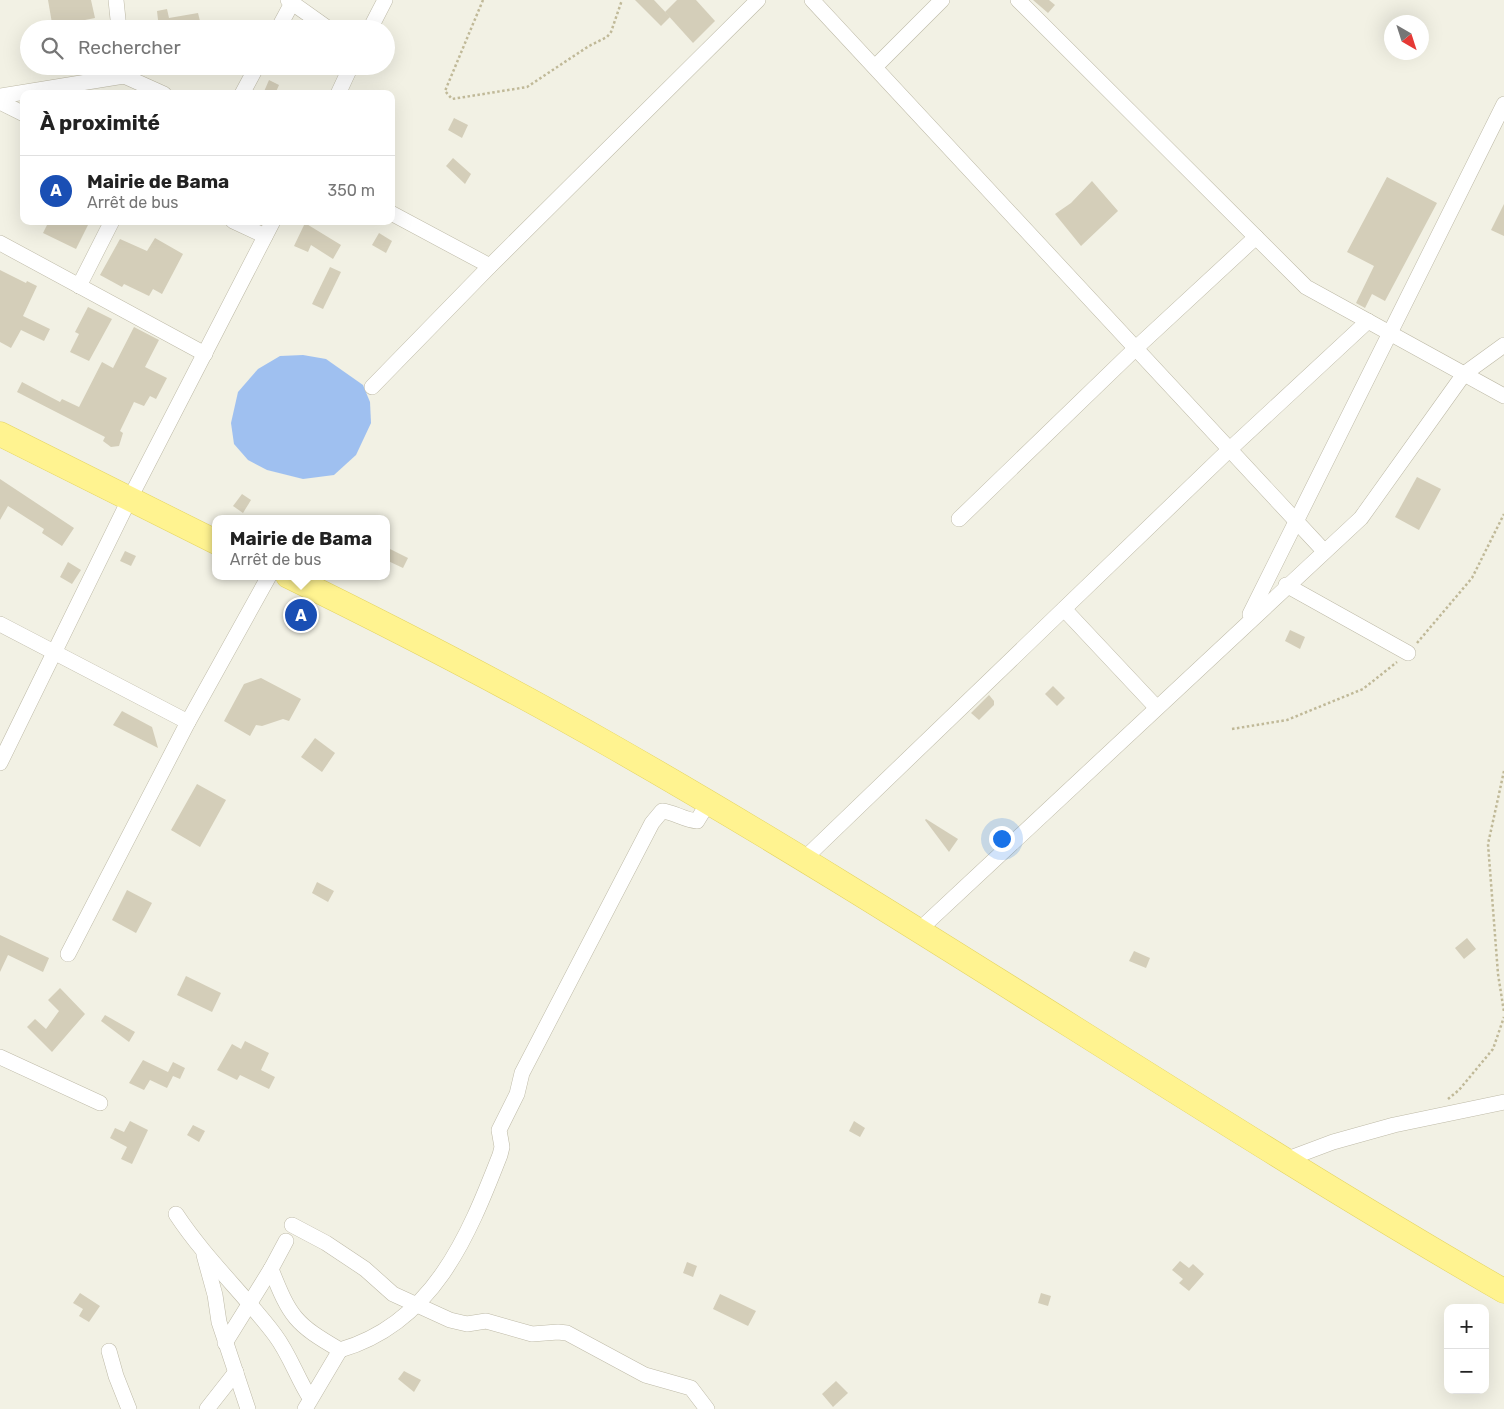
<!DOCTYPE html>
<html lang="fr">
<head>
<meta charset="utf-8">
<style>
  :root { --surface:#fff; --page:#f2f2f2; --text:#222; --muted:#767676; --line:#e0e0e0; --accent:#0f766e }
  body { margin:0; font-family:Rubik,sans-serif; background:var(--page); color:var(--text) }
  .controls { position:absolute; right:15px; bottom:15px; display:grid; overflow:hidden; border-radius:10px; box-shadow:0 5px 20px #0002 }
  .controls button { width:45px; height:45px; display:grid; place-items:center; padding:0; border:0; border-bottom:1px solid var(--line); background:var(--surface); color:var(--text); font:25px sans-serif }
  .compass { position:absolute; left:1384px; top:15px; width:45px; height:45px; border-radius:50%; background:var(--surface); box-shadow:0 5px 20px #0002; rotate:141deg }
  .you { position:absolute; left:1001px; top:838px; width:18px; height:18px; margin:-12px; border:4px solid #fff; border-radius:50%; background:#1a73e8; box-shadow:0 0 0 8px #1a73e833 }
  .badge { display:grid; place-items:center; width:32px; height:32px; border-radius:50%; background:var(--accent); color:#fff; font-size:16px; font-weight:700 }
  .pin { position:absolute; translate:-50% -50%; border:2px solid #fff; box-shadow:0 1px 5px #0006 }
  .popup { position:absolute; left:212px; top:515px; width:178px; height:65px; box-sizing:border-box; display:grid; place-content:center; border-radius:10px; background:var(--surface); filter:drop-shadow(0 1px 4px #0005); font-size:16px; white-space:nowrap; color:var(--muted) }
  .popup b { font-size:19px; color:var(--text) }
  .popup::after { content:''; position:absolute; left:50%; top:100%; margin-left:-10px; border:10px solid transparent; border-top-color:var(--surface) }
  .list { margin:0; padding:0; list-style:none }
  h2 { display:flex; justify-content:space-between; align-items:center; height:65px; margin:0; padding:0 20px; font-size:21px }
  h2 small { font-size:16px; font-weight:400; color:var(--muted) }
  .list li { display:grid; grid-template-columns:32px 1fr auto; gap:15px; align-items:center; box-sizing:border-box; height:70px; padding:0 20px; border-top:1px solid var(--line) }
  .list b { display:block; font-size:19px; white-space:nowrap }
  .list p { margin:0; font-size:16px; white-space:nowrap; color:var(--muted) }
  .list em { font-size:16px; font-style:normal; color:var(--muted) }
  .icon { flex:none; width:28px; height:28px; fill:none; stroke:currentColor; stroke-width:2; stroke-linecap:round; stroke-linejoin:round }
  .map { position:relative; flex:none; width:1504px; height:1409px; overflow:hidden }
  .search { position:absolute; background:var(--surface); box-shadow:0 5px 20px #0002; left:20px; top:20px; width:375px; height:55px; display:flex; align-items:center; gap:12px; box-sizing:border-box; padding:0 18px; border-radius:28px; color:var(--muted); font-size:19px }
  .panel { position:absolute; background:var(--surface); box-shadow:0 5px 20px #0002; left:20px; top:90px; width:375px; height:135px; border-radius:10px }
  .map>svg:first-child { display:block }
  .water { fill:#9fc0f0 }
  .building { fill:#d4ceb9 }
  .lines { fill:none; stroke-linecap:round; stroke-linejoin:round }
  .street-casing { stroke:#bebaa7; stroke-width:16 }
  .primary-casing { stroke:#e4d460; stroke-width:25 }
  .path { stroke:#c0b998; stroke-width:2.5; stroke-dasharray:2.5 2.5; stroke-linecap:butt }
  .street { stroke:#fff; stroke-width:15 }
  .primary { stroke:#fff390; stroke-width:24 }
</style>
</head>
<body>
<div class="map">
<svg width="1504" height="1409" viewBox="0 0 1504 1409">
  <rect width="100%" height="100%" fill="#f2f1e4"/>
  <!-- water -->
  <path class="water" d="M303,355L326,359L363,385L370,402L371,423L356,455L334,475L303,479L267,470L248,460L234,444L231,423L238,392L258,369L280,356Z"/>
  <!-- building -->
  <g class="building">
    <path d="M48,0H91L95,18L65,24V29H53Z"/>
    <path d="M635,0H654L670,17L661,26Z"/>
    <path d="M677,0H696L715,21L693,43L665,12Z"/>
    <path d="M1033,0H1049L1055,5L1048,13Z"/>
    <path d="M167,9L169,18L198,13L202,29H142V23L158,20L157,11Z"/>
    <path d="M269,80L279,85L275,94H263Z"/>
    <path d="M454,118L468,125L462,138L448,130Z"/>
    <path d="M453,158L471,174L465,184L446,166Z"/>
    <path d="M1387,177L1437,203L1385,301L1372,294L1365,308L1356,303L1374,266L1347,252Z"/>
    <path d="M1092,181L1118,211L1081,246L1055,214L1071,203Z"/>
    <path d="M1504,204V236L1491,230Z"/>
    <path d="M49,221H90L76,249L43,233Z"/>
    <path d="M305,223L341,245L333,259L311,245L308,252L294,246Z"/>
    <path d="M379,233L392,241L386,253L372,245Z"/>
    <path d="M155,238L183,254L162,294L153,289L149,296L124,284L122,287L100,275L120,239L147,251Z"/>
    <path d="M330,267L341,272L323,309L312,304Z"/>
    <path d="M0,270L26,283L27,281L37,286L23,316L50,329L44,341L21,330L11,348L0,342Z"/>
    <path d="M88,307L112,319L89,361L70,352L79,334L75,332Z"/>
    <path d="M134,327L159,340L145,367L167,378L156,399L150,396L144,406L134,402L120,431L123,433L119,446L111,447L103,441L105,437L17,392L22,382L60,402L62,399L79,407L102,362L113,368Z"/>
    <path d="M1417,477L1441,489L1419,530L1395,517Z"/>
    <path d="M0,479L74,528L62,546L42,533L44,529L8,506L0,520Z"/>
    <path d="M242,494L251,500L243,513L233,506Z"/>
    <path d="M386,547L408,558L403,568L386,560Z"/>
    <path d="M125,551L136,556L131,566L120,561Z"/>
    <path d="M68,562L81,570L72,584L60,577Z"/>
    <path d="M1290,630L1305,637L1300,649L1285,641Z"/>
    <path d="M261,678L301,699L289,721L283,719L262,726L256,725L250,736L224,721L244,684Z"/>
    <path d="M1053,686L1065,698L1057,706L1045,694Z"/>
    <path d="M989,695L994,701V705L979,720L971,713Z"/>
    <path d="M122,711L152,727L158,748L113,725Z"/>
    <path d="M315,738L335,753L322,772L301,757Z"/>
    <path d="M197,784L226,800L200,847L171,830Z"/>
    <path d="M926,819L958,839L949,852L925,820Z"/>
    <path d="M317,882L334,891L328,902L312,893Z"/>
    <path d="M127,890L152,903L136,933L112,920Z"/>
    <path d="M0,935L49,958L43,972L8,955L0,972Z"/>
    <path d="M1467,938L1476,949L1464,959L1455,948Z"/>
    <path d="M1134,951L1150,958L1146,968L1129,961Z"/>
    <path d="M186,976L221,993L212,1012L177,995Z"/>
    <path d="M60,988L85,1014L52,1052L27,1027L35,1019L46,1029L59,1011L48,1000Z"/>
    <path d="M105,1015L135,1032L129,1042L101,1021Z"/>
    <path d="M245,1041L269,1053L261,1070L275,1077L269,1089L240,1075L237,1080L217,1070L232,1044L241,1049Z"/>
    <path d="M143,1060L168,1072L173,1062L185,1068L180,1079L173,1076L167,1088L150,1080L144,1090L129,1083Z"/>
    <path d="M130,1121L148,1130L132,1164L121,1159L127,1147L110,1138L115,1128L124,1132Z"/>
    <path d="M854,1121L865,1128L860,1137L849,1131Z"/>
    <path d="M193,1125L205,1131L199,1142L187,1135Z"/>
    <path d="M1180,1261L1189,1268L1193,1264L1204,1274L1189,1291L1179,1283L1183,1279L1172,1270Z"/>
    <path d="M687,1262L697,1266L693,1277L683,1273Z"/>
    <path d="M80,1293L100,1306L89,1322L79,1316L83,1309L73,1303Z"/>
    <path d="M1041,1293L1051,1296L1048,1306L1038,1303Z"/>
    <path d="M720,1294L756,1311L748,1326L713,1309Z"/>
    <path d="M404,1371L421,1380L414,1392L398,1379Z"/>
    <path d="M836,1381L848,1393L833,1407L822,1394Z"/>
  </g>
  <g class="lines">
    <defs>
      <g id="street">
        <path d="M116,0L119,29"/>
        <path d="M288,0L329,29"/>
        <path d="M812,0L1324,551"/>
        <path d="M1018,0L1306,287L1504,396"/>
        <path d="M278,29L292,3"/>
        <path d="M370,29L385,0"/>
        <path d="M875,67L942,0"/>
        <path d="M242,94L257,66"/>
        <path d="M338,94L351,66"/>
        <path d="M0,96L124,76L164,94"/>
        <path d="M0,102L24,114"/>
        <path d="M391,213L490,266"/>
        <path d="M233,221L265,236"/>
        <path d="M0,243L205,354"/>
        <path d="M79,286L112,221"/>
        <path d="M372,387L490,266L758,0"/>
        <path d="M959,519L1136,348L1256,237"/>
        <path d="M1286,585L1408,653"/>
        <path d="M1064,609L1156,707"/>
        <path d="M1250,614L1504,104"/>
        <path d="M0,624L188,722"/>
        <path d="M0,763L129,500L273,221"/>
        <path d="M803,860L1230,449L1368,321"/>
        <path d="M918,931L1361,518L1464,374L1504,345"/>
        <path d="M68,954L188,722L269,576"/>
        <path d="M0,1057L100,1103"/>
        <path d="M1285,1160L1333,1142L1394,1125L1504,1102"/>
        <path d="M176,1214C205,1258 244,1294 275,1335C290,1355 297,1378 310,1398"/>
        <path d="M292,1225L326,1243L365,1269L393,1294L450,1320L467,1324L486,1321L532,1334L558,1332L567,1333L645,1375L691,1388L707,1409"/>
        <path d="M204,1255L215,1295L219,1322L248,1409"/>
        <path d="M271,1269C290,1317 295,1324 340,1350L305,1409"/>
        <path d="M225,1343L271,1269L286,1241"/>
        <path d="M340,1350C433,1323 468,1237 500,1155L502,1147L499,1130L517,1094L522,1073L652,823L662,811C674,812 684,820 697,821L708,803"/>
        <path d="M109,1351L116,1376L129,1409"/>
        <path d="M207,1409L236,1372"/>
      </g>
      <g id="primary">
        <path d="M0,434L216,542"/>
        <path d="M288,576C396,629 503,684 608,744C912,917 1201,1116 1504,1291"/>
      </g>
    </defs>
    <!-- street casing -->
    <use href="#street" class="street-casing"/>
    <!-- primary casing -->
    <use href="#primary" class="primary-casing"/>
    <!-- path -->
    <g class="path">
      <path d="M483,0L445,91L452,99L527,87L589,46L607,37L611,32L622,0"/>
      <path d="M1417,643L1472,578L1504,514"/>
      <path d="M1232,729L1287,720L1363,689L1397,662"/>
      <path d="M1504,771L1488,844L1498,974L1504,1012"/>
      <path d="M1448,1099L1459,1090L1493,1049L1504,1017"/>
    </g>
    <!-- street -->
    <use href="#street" class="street"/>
    <!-- primary -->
    <use href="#primary" class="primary"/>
  </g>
</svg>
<div class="controls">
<button>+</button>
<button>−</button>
</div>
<svg class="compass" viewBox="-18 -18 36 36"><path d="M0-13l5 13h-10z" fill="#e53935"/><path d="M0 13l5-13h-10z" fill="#767676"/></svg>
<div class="you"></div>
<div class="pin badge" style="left:301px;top:615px;background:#1a4fb4">A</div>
<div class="popup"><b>Mairie de Bama</b>Arrêt de bus</div>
<div class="search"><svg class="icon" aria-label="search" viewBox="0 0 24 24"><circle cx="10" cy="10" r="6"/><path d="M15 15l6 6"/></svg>Rechercher</div>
<section class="panel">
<h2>À proximité<small></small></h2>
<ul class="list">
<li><span class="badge" style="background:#1a4fb4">A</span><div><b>Mairie de Bama</b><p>Arrêt de bus</p></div><em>350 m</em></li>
</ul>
</section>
</div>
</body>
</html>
